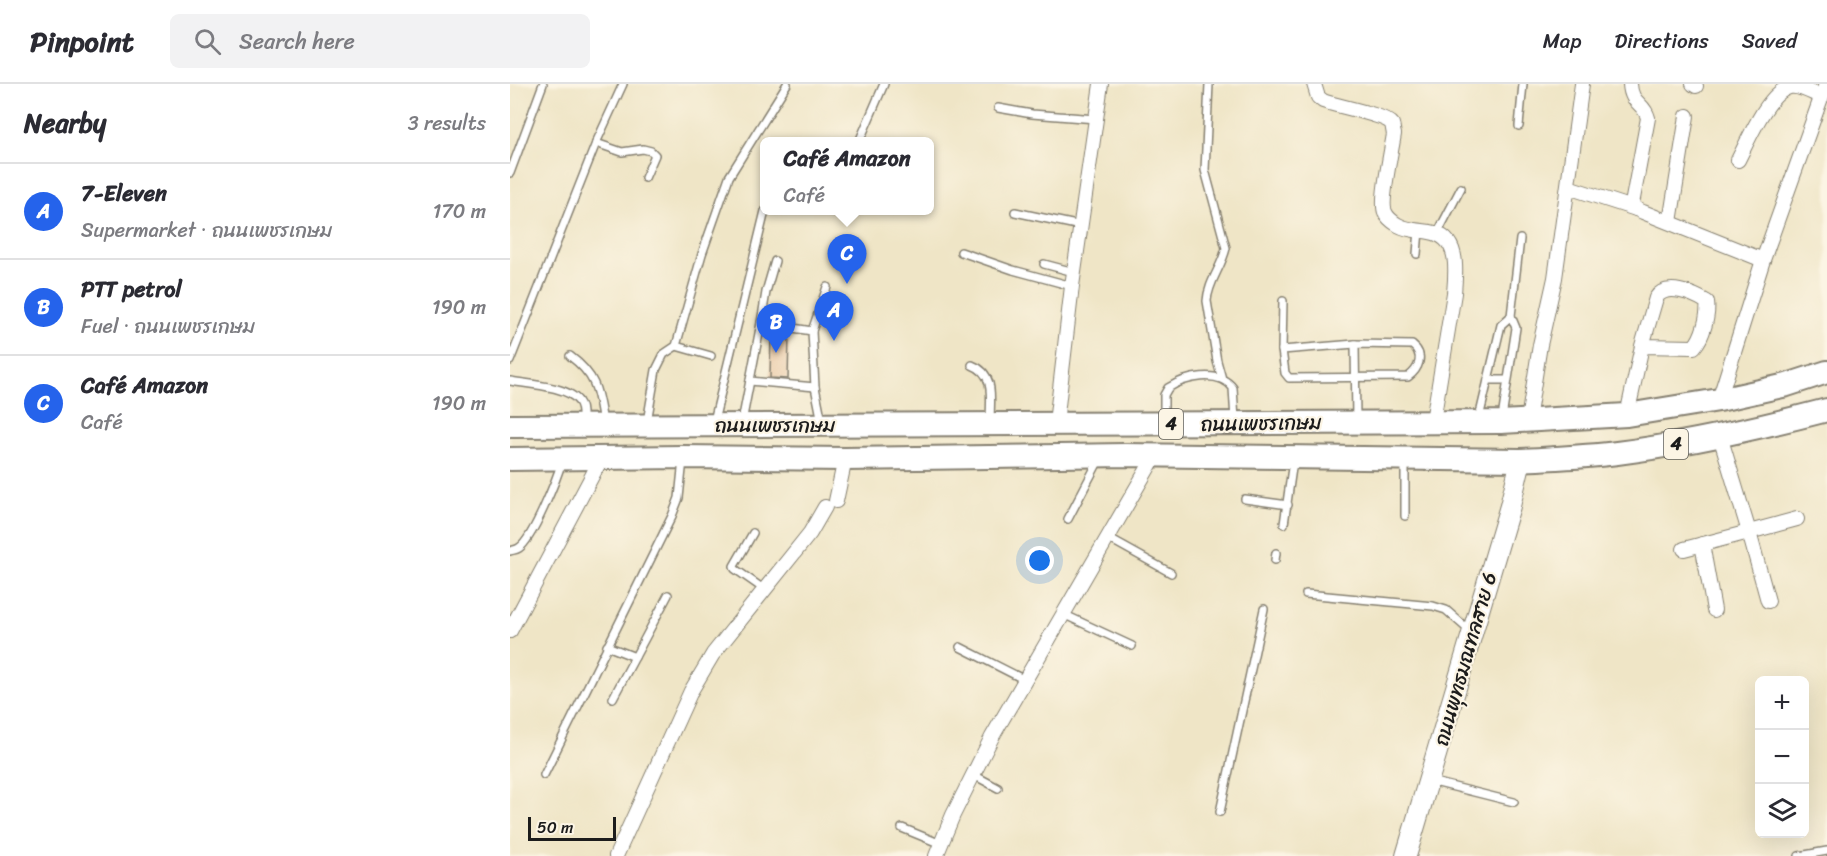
<!DOCTYPE html>
<html lang="en">
<head>
<meta charset="utf-8">
<style>
  :root { --surface:#fff; --page:#f2f2f3; --text:#2b2b33; --muted:#7c7c81; --line:#e1e1e2; --accent:#2563eb }
  body { margin:0; font-family:Sriracha,"Playpen Sans Thai",sans-serif; background:var(--page); color:var(--text) }
  .controls { position:absolute; right:18px; bottom:18px; display:grid; overflow:hidden; border-radius:9px; box-shadow:0 6px 24px #0002 }
  .controls button { width:54px; height:54px; display:grid; place-items:center; padding:0; border:0; border-bottom:2px solid var(--line); background:var(--surface); color:var(--text); font:30px sans-serif }
  .scale { position:absolute; left:18px; bottom:15px; width:88px; box-sizing:border-box; padding-left:6px; border:3px solid #1c1c1c; border-top:0; font-size:16px; line-height:21px; white-space:nowrap; color:#1c1c1c; -webkit-text-stroke:4px #fcf5e5; paint-order:stroke }
  .you { position:absolute; left:530px; top:477px; width:21px; height:21px; margin:-15px; border:4px solid #fff; border-radius:50%; background:#1a73e8; box-shadow:0 0 0 9px #1a73e833 }
  .badge { display:grid; place-items:center; width:39px; height:39px; border-radius:50%; background:var(--accent); color:#fff; font-size:20px; font-weight:700 }
  .pin { position:absolute; translate:-50% -50px; filter:drop-shadow(0 2px 3px #0008) }
  .pin::after { content:''; position:absolute; top:32px; width:21px; height:18px; background:inherit; clip-path:polygon(0 0,100% 0,50% 100%) }
  .popup { position:absolute; left:250px; top:53px; width:174px; height:78px; box-sizing:border-box; display:grid; place-content:center; border-radius:9px; background:var(--surface); filter:drop-shadow(0 2px 4px #0005); font-size:20px; white-space:nowrap; color:var(--muted) }
  .popup b { font-size:22px; color:var(--text) }
  .popup::after { content:''; position:absolute; left:50%; top:100%; margin-left:-12px; border:12px solid transparent; border-top-color:var(--surface) }
  .list { margin:0; padding:0; list-style:none }
  h2 { display:flex; justify-content:space-between; align-items:center; height:78px; margin:0; padding:0 24px; font-size:26px }
  h2 small { font-size:20px; font-weight:400; color:var(--muted) }
  .list li { display:grid; grid-template-columns:39px 1fr auto; gap:18px; align-items:center; box-sizing:border-box; height:96px; padding:0 24px; border-top:2px solid var(--line) }
  .list b { display:block; font-size:22px; white-space:nowrap }
  .list p { margin:0; font-size:20px; white-space:nowrap; color:var(--muted) }
  .list em { font-size:20px; font-style:normal; color:var(--muted) }
  .icon { flex:none; width:33px; height:33px; fill:none; stroke:currentColor; stroke-width:2; stroke-linecap:round; stroke-linejoin:round }
  .map { position:relative; flex:none; width:1317px; height:772px; overflow:hidden }
  header { display:flex; align-items:center; gap:36px; box-sizing:border-box; height:84px; padding:0 30px; background:var(--surface); border-bottom:2px solid var(--line) }
  header strong { font-size:28px }
  nav { display:flex; gap:33px; margin-inline-start:auto; font-size:21px }
  .search { width:420px; height:54px; background:var(--page); display:flex; align-items:center; gap:15px; box-sizing:border-box; padding:0 21px; border-radius:9px; color:var(--muted); font-size:22px }
  main { display:flex }
  aside { flex:1; background:var(--surface) }
  .map>svg:first-child { display:block }
  .building { fill:#d59b65 }
  .lines { fill:none; stroke-linecap:round; stroke-linejoin:round }
  .lane-casing { stroke:#868071; stroke-width:10 }
  .street-casing { stroke:#868071; stroke-width:16 }
  .secondary-casing { stroke:#868071; stroke-width:22 }
  .primary-casing { stroke:#868071; stroke-width:26 }
  .lane { stroke:#fff; stroke-width:7 }
  .street { stroke:#fff; stroke-width:14 }
  .secondary { stroke:#fff; stroke-width:20 }
  .primary { stroke:#fff; stroke-width:22 }
  .labels { text-anchor:middle; stroke-width:4.5; stroke-linejoin:round; paint-order:stroke }
  .shield { fill:#fcf5e5; stroke:#5f5d58; stroke-width:1.5 }
  .shield-label { font-size:18px; font-weight:bold; fill:#1c1c1c }
  .street-label { font-size:20px; fill:#1c1c1c; stroke:#fcf5e5 }
</style>
</head>
<body>
<header>
<strong>Pinpoint</strong>
<div class="search"><svg class="icon" aria-label="search" viewBox="0 0 24 24"><circle cx="10" cy="10" r="6"/><path d="M15 15l6 6"/></svg>Search here</div>
<nav><a>Map</a><a>Directions</a><a>Saved</a></nav>
</header>
<main>
<aside>
<h2>Nearby<small>3 results</small></h2>
<ul class="list">
<li><span class="badge">A</span><div><b>7-Eleven</b><p>Supermarket · ถนนเพชรเกษม</p></div><em>170 m</em></li>
<li><span class="badge">B</span><div><b>PTT petrol</b><p>Fuel · ถนนเพชรเกษม</p></div><em>190 m</em></li>
<li><span class="badge">C</span><div><b>Café Amazon</b><p>Café</p></div><em>190 m</em></li>
</ul>
</aside>
<div class="map">
<svg width="1317" height="772" viewBox="0 0 1317 772">
  <rect width="100%" height="100%" fill="#fcf5e5"/>
  <filter id="ink" filterUnits="userSpaceOnUse"><feTurbulence type="fractalNoise" baseFrequency=".0167" numOctaves="2"/><feDisplacementMap in="SourceGraphic" scale="12" xChannelSelector="R" yChannelSelector="G"/><feConvolveMatrix kernelMatrix="1 2 1 2 8 2 1 2 1" color-interpolation-filters="sRGB"/></filter>
  <filter id="wash" filterUnits="userSpaceOnUse"><feTurbulence type="fractalNoise" baseFrequency=".008" numOctaves="4" result="noise"/><feDisplacementMap in="SourceGraphic" scale="24" xChannelSelector="R" yChannelSelector="G"/><feGaussianBlur stdDeviation="1.35" result="paint"/><feColorMatrix in="noise" values="0 0 0 0 0 0 0 0 0 0 0 0 0 0 0 0 0 1.4 0 .05"/><feComposite in="paint" operator="in"/></filter>
  <g filter="url(#wash)">
    <rect width="100%" height="100%" fill="#efe5c6"/>
    <g id="blocks">
      <!-- building -->
      <path class="building" d="M261,250H279L278,295L260,294Z"/>
    </g>
  </g>
  <g filter="url(#ink)">
    <use href="#blocks" fill-opacity="0" stroke="#868071" stroke-width="1.5"/>
    <g class="lines">
      <defs>
        <g id="lane">
          <path d="M699,0L695,86L716,164C712,183 698,198 697,217L707,277L712,295"/>
          <path d="M488,24L522,30L586,35"/>
          <path d="M1009,42L1013,0"/>
          <path d="M349,58L374,0"/>
          <path d="M86,59L112,68L133,65L141,67L145,71L135,94"/>
          <path d="M0,89L33,0"/>
          <path d="M505,128L571,142"/>
          <path d="M927,150L951,104"/>
          <path d="M451,168L503,186L562,202"/>
          <path d="M907,170L909,146"/>
          <path d="M534,180L564,188"/>
          <path d="M1001,232L1010,155"/>
          <path d="M251,239L256,208L265,177"/>
          <path d="M302,247L317,203"/>
          <path d="M845,260L902,261C915,271 909,285 898,293L779,294L775,289L772,266Z"/>
          <path d="M845,260L846,336"/>
          <path d="M166,262L201,272"/>
          <path d="M772,266L773,217"/>
          <path d="M60,272C87,292 88,308 93,339"/>
          <path d="M0,277L86,59L113,0"/>
          <path d="M462,281C486,290 480,315 480,337"/>
          <path d="M978,296H996"/>
          <path d="M0,297C17,300 59,302 69,318C73,323 72,331 72,337"/>
          <path d="M240,297L305,303"/>
          <path d="M969,334L991,241L1001,232L1006,244L992,334"/>
          <path d="M654,335V311L658,304C675,293 709,285 723,304L725,336"/>
          <path d="M204,337L255,127"/>
          <path d="M137,338L146,286L154,270L166,262L192,170L219,93L277,0"/>
          <path d="M232,338L251,239L302,247L305,303L312,338"/>
          <path d="M735,415L778,421"/>
          <path d="M895,432V377"/>
          <path d="M558,435L589,376"/>
          <path d="M774,440L783,377"/>
          <path d="M243,449L224,482L225,485L255,506"/>
          <path d="M598,454L661,489"/>
          <path d="M0,467C3,466 6,466 9,464C23,455 47,394 52,377"/>
          <path d="M765,476L766,469"/>
          <path d="M796,510L923,522L936,526L961,548"/>
          <path d="M553,530L622,562"/>
          <path d="M97,562L125,573L158,511"/>
          <path d="M450,563L515,596"/>
          <path d="M103,614L125,573"/>
          <path d="M462,690L488,704"/>
          <path d="M34,691L162,432L169,414L173,376"/>
          <path d="M920,697L1004,718"/>
          <path d="M710,728L754,525"/>
          <path d="M392,744L431,760"/>
          <path d="M1289,772L1317,767"/>
        </g>
        <g id="street">
          <path d="M804,0L808,13L813,17C826,22 876,31 882,40C883,43 883,47 884,50C882,64 870,118 875,128C877,133 883,138 888,141C899,147 908,146 920,148C950,153 946,186 944,209L923,337"/>
          <path d="M1120,0C1121,21 1134,18 1138,34L1122,120L1126,125L1133,128L1253,176"/>
          <path d="M1183,0L1186,2"/>
          <path d="M1228,76C1238,57 1258,8 1280,3C1290,1 1302,9 1312,13"/>
          <path d="M1058,103L1126,125"/>
          <path d="M1160,138L1177,32"/>
          <path d="M1209,316L1253,176L1316,0"/>
          <path d="M1117,331L1132,262L1146,214C1156,198 1184,210 1197,218C1199,231 1193,253 1184,263L1132,262"/>
          <path d="M1018,336L1030,261L1045,194L1072,0"/>
          <path d="M546,339L562,202L591,0"/>
          <path d="M1210,352L1239,448L1287,435"/>
          <path d="M326,417L335,375"/>
          <path d="M1192,460L1204,526"/>
          <path d="M1174,465L1239,448L1258,517"/>
          <path d="M0,547L91,375"/>
          <path d="M106,772L181,607L203,570L300,449L315,423"/>
          <path d="M426,772L443,731L482,653L645,372"/>
        </g>
        <path id="secondary" d="M896,772L1000,422L1011,376"/>
        <g id="primary">
          <path d="M0,342L991,338L1117,331L1209,316L1277,301L1317,288"/>
          <path d="M0,375L173,373L335,375L615,371L1011,376C1043,374 1075,373 1107,369C1178,360 1248,344 1317,326"/>
        </g>
      </defs>
      <!-- lane casing -->
      <use href="#lane" class="lane-casing"/>
      <!-- street casing -->
      <use href="#street" class="street-casing"/>
      <!-- secondary casing -->
      <use href="#secondary" class="secondary-casing"/>
      <!-- primary casing -->
      <use href="#primary" class="primary-casing"/>
      <!-- lane -->
      <use href="#lane" class="lane"/>
      <!-- street -->
      <use href="#street" class="street"/>
      <!-- secondary -->
      <use href="#secondary" class="secondary"/>
      <!-- primary -->
      <use href="#primary" class="primary"/>
    </g>
  </g>
  <g class="labels">
    <!-- shield labels -->
    <g class="shield">
      <rect x="649" y="325" width="24" height="30" rx="4.5"/>
      <rect x="1154" y="345" width="24" height="30" rx="4.5"/>
    </g>
    <g class="shield-label">
      <text x="661" y="346">4</text>
      <text x="1166" y="366">4</text>
    </g>
    <!-- street labels -->
    <g class="street-label">
      <text transform="translate(751 339) rotate(-1)" y="7">ถนนเพชรเกษม</text>
      <text x="265" y="348">ถนนเพชรเกษม</text>
      <text transform="translate(955 575) rotate(-74)" y="7">ถนนพุทธมณฑลสาย 6</text>
    </g>
  </g>
</svg>
<div class="controls">
<button>+</button>
<button>−</button>
<button><svg class="icon" aria-label="layers" viewBox="0 0 24 24"><path d="M12 4l9 5-9 5-9-5zM3 14l9 5 9-5"/></svg></button>
</div>
<div class="scale">50 m</div>
<div class="you"></div>
<div class="pin badge" style="left:324px;top:257px">A</div>
<div class="pin badge" style="left:266px;top:269px">B</div>
<div class="pin badge" style="left:337px;top:200px">C</div>
<div class="popup"><b>Café Amazon</b>Café</div>
</div>
</main>
</body>
</html>
